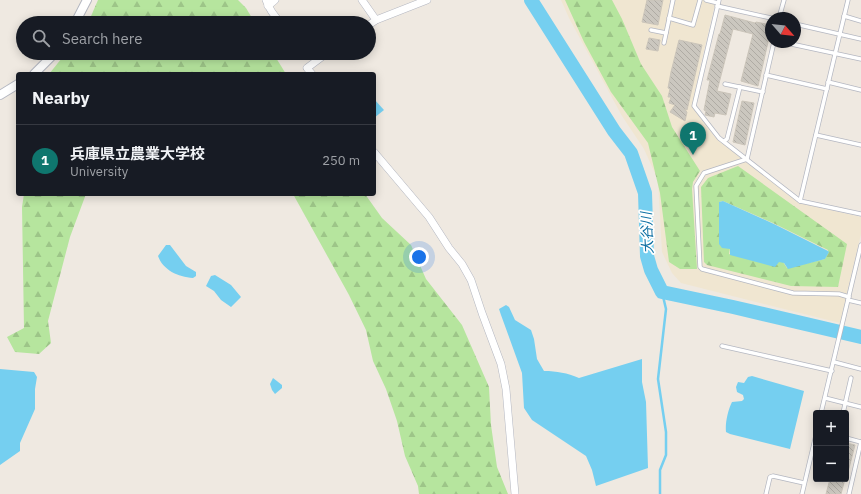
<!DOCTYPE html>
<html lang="en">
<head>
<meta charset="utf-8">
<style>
  :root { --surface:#171b24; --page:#242831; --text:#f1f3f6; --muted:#9ea1a6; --line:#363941; --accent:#0f766e }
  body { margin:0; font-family:"IBM Plex Sans","Noto Sans JP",sans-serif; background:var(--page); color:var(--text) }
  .controls { position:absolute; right:12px; bottom:12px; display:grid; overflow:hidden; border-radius:4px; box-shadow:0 2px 10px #0003 }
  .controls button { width:36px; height:36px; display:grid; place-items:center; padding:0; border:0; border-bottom:1px solid var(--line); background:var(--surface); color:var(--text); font:20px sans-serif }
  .compass { position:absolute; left:765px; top:12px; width:36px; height:36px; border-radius:50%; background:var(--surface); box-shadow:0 2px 10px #0003; rotate:118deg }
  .you { position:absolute; left:419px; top:257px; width:14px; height:14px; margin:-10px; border:3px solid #fff; border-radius:50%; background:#1a73e8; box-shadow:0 0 0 6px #1a73e833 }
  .badge { display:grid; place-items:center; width:26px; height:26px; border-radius:50%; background:var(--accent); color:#fff; font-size:13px; font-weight:700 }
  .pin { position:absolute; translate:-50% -33px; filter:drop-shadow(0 1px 2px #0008) }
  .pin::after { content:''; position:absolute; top:21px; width:14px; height:12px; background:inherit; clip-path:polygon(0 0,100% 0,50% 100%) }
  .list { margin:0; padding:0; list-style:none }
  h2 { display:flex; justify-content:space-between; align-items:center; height:52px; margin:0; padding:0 16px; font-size:17px }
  h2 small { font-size:13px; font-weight:400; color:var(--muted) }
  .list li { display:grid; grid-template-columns:26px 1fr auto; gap:12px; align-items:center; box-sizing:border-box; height:72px; padding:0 16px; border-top:1px solid var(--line) }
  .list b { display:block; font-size:15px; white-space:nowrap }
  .list p { margin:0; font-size:13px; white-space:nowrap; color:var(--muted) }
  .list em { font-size:13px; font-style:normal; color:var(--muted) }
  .icon { flex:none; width:22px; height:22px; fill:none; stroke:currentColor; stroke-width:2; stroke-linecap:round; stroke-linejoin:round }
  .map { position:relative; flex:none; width:861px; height:494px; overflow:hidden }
  .search { position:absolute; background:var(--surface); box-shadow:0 2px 10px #0003; left:16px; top:16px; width:360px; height:44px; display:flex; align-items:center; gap:10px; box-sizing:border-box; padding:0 14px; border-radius:22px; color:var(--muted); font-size:15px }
  .panel { position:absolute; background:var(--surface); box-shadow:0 2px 10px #0003; left:16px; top:72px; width:360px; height:124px; border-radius:4px }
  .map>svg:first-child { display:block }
  .education { fill:#f0e6d1 }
  .forest { fill:url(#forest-firs); fill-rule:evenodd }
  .water { fill:#75cff0 }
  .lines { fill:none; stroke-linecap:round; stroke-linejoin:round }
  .stream { stroke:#75cff0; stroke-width:2.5 }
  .river { stroke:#75cff0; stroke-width:14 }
  .building { fill:url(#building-back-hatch); stroke:#cbc5ba }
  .service-casing { stroke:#b4b7c1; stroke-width:5 }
  .minor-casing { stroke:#b4b7c1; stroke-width:8 }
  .tertiary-casing { stroke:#b4b7c1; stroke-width:10 }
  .service { stroke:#fff; stroke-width:3.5 }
  .minor { stroke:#fff; stroke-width:7 }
  .tertiary { stroke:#fff; stroke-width:8 }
  .labels { text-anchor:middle; stroke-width:3.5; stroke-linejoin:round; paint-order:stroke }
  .water-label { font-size:14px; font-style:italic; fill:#0d6fa3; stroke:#fff }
</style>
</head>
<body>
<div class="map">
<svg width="861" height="494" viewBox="0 0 861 494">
  <defs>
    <pattern id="forest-firs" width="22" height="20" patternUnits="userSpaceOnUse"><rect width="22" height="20" fill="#b6e59e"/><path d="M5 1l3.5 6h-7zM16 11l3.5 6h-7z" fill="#9dc588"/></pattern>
    <pattern id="building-back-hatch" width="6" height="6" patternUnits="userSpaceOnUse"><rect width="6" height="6" fill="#cbc7bf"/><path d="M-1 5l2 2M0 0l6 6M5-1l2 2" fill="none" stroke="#afaba4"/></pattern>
  </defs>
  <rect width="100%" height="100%" fill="#efe9e1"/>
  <!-- education -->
  <path class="education" d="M561,0H716L702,59L692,106L714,136L800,203L861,217V234L840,323L681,283L672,273L662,252L658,180L644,149L622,116L569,18Z"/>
  <!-- forest -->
  <g class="forest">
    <path d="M98,0H238L246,8L255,23H88Z"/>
    <path d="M565,0H612L622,19L641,64L662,96L672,127L700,171L693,182L692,189L697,269H680L669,262L660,193L648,143L611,92L584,42Z"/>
    <path d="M66,53H273L286,74H49Z"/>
    <path d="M738,166L847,244L838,287L791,286L707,265L704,262L701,187L708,178ZM723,201L773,223L828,250V251L825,259L787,268L783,262L779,261L774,266L729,254L730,248L722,247L719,243V202Z"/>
    <path d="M24,194H86L70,237L48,321L51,343L39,354L15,352L7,337L24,328L22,207Z"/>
    <path d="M293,194H365L382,218L411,245L426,279L462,325L489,387L491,425L497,467L508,494H419L418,486L405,456L397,421L386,389L373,361L366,330L349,295Z"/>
  </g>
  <!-- water -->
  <g class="water">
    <path d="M374,99L384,110L374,118Z"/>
    <path d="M723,201L774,224L828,251L829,252L825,259L788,269L784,263L779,262L775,267L730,255V249L722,248L719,244V202Z"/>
    <path d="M166,245H170L186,266L196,272V276L193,278C178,277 163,270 158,256Z"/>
    <path d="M215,275L231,285L241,297L231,307L221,300L214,291L206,286L211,276Z"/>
    <path d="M506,305L509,307L515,320L531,330L534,339L537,359L544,371C557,371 567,373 579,378L642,359V382L646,402L648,468L596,486L592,470L586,456L532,420L524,408L522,373L501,315L499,309Z"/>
    <path d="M0,369L34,372L37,377L35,389V409L20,443V451L0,465Z"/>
    <path d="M752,376L804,391L790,449L730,434L726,432C725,423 728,410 732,402L742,401L744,399L743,395L737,392L736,387L738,382L744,383L748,377Z"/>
    <path d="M273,378L282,385V388L275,394L272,390L270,384Z"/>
  </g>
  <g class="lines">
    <!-- stream -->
    <path class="stream" d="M660,494V470L666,455V432L658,379L666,309L662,292"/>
    <!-- river -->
    <path class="river" d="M531,0L614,131L631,153L645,193L647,256L651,270L662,292L733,307L861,337"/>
  </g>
  <!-- building -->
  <g class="building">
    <path d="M647,0H663L658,25L642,22Z"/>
    <path d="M725,15L755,23L756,22L771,25V29L758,86L741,81L753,34L733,29L717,91L731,94L726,115L715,113L714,117L705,115L706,111L704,110L710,80H707L719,34H720Z"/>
    <path d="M649,38L660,40L658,51L646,49Z"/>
    <path d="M679,40L702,45L687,110L684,109L687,112L685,121L670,112L675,105L669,103L671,97H668L670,89L668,88L671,72Z"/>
    <path d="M742,101L754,103L745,145L733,142Z"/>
    <path d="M846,443L855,445L848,472H846Z"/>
    <path d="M830,479H845L841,494H826Z"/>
  </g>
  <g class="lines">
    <defs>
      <g id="service">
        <path d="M706,0L718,3"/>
        <path d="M719,0L694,106L719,138L800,201L861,214"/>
        <path d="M717,6L771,18"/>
        <path d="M844,16L861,21"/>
        <path d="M669,18L693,25L700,0"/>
        <path d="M779,18L784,0"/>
        <path d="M795,24L861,39"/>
        <path d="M651,30L666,33"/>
        <path d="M774,42L747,159L704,173L696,186L700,267L702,269L793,293L839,294L849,297"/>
        <path d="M782,42L861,59"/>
        <path d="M664,43L673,0"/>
        <path d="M766,75L827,89"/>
        <path d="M828,82L861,90"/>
        <path d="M725,84L763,92"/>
        <path d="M816,135L861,145"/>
        <path d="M724,141L727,139L740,87"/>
        <path d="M800,201L848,0"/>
        <path d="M848,300L861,303"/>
        <path d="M722,346L832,371"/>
        <path d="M834,362L861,369"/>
        <path d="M825,398L861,407"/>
        <path d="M821,413L861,245"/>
        <path d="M843,413L851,378"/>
        <path d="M846,438L861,442"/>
        <path d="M766,494L770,477L773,476L804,483"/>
        <path d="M802,494L816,435"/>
        <path d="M849,494L861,442"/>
      </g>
      <g id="minor">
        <path d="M266,0C269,9 274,16 281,23"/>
        <path d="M362,0L376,20"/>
        <path d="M268,6L275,0"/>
        <path d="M369,25L376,20L427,0"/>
        <path d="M312,74L307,68L327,53"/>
        <path d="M374,152L429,217L449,248L462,264L471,280L482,313L501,364L506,389L515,494"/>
      </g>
      <g id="tertiary">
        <path d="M75,23L87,0"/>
        <path d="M34,74L55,53"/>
        <path d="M0,95L18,84"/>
      </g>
    </defs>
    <!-- service casing -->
    <use href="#service" class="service-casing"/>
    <!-- minor casing -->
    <use href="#minor" class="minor-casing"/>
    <!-- tertiary casing -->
    <use href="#tertiary" class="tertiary-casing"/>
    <!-- service -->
    <use href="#service" class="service"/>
    <!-- minor -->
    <use href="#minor" class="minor"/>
    <!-- tertiary -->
    <use href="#tertiary" class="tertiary"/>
  </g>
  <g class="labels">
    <!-- water labels -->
    <g class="water-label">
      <text transform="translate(647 233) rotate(-93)" y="5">大谷川</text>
    </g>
  </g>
</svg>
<div class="controls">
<button>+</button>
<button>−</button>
</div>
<svg class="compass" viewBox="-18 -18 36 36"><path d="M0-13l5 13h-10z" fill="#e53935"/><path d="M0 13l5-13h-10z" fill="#9ea1a6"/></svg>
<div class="you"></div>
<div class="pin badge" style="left:693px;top:155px">1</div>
<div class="search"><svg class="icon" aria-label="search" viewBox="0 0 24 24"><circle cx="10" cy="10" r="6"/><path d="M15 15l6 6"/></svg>Search here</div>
<section class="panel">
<h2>Nearby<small></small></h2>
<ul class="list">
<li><span class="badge">1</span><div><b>兵庫県立農業大学校</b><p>University</p></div><em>250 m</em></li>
</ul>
</section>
</div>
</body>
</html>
